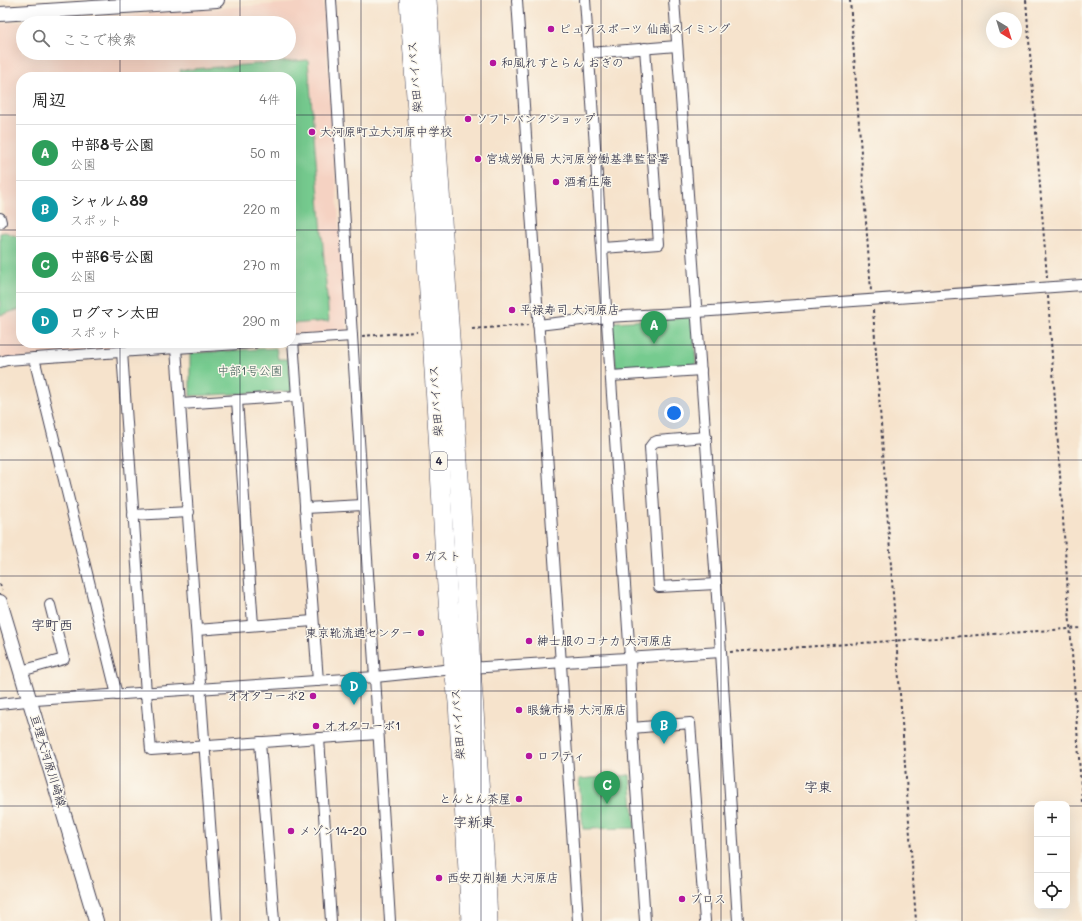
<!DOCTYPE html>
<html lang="ja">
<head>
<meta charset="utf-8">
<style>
  :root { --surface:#fff; --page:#f6f6f6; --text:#222; --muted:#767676; --line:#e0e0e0; --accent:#b5179e }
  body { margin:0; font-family:Mali,"Klee One",sans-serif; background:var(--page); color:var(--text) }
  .controls { position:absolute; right:12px; bottom:12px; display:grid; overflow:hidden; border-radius:8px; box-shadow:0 4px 16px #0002 }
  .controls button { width:36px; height:36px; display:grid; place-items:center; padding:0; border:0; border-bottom:1px solid var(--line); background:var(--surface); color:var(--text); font:20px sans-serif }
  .compass { position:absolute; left:986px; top:12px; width:36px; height:36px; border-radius:50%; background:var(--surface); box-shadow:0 4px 16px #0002; rotate:142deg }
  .you { position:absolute; left:674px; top:413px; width:14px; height:14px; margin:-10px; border:3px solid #fff; border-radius:50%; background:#1a73e8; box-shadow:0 0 0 6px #1a73e833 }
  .badge { display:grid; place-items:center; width:26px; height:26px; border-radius:50%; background:var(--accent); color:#fff; font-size:13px; font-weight:700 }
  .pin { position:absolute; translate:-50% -33px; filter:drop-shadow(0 1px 2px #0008) }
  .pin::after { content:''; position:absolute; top:21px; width:14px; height:12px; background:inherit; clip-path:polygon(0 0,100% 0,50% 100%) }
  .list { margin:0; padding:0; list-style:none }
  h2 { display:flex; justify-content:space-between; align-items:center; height:52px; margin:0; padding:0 16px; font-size:17px }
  h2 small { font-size:13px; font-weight:400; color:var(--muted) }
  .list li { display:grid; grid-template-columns:26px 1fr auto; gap:12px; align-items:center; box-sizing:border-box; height:56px; padding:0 16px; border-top:1px solid var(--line) }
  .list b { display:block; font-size:15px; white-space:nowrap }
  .list p { margin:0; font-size:13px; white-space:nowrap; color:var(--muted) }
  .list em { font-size:13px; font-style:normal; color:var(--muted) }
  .icon { flex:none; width:22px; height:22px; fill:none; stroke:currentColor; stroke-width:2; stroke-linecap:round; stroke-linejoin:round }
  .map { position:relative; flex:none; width:1082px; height:921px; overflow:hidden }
  .search { position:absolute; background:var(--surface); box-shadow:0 4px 16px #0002; left:16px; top:16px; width:280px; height:44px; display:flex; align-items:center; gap:10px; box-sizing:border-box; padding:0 14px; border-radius:22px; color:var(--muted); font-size:15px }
  .panel { position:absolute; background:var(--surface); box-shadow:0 4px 16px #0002; left:16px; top:72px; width:280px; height:276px; border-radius:16px }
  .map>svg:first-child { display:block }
  .built { fill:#f5d2c2; fill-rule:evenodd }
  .green { fill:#76cb8f; stroke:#4c7665 }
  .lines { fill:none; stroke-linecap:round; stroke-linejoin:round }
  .street-casing { stroke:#423f51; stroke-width:12 }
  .secondary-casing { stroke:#423f51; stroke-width:16 }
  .highway-casing { stroke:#423f51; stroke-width:20 }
  .path { stroke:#423f51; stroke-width:2; stroke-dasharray:3 3; stroke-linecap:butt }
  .street { stroke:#fff; stroke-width:10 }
  .secondary { stroke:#fff; stroke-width:14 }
  .highway { stroke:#fff; stroke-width:19 }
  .grid { fill:none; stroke:#22223b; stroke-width:1; stroke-opacity:0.55 }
  .poi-dot { fill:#b5179e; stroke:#fbf7ec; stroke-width:1.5 }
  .labels { text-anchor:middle; stroke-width:3; stroke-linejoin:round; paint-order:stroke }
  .shield { fill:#fbf7ec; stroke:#636270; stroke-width:1 }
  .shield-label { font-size:11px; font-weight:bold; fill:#22223b }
  .poi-label { font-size:12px; fill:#22223b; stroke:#fbf7ec; text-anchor:start }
  .street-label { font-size:12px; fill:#22223b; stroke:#fbf7ec }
  .park-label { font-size:12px; fill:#3f5d58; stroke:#fbf7ec }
  .quarter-label { font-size:14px; fill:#22223b; stroke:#fbf7ec }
</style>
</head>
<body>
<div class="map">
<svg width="1082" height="921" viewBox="0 0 1082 921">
  <rect width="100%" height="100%" fill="#fbf7ec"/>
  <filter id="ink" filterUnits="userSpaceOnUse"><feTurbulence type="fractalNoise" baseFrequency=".025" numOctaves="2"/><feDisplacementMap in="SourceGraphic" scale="8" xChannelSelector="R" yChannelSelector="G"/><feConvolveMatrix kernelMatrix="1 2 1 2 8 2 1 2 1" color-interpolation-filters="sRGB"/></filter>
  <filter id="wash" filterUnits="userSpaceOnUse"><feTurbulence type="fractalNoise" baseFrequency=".012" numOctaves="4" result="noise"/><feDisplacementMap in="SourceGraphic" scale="16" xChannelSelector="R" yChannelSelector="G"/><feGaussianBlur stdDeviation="0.9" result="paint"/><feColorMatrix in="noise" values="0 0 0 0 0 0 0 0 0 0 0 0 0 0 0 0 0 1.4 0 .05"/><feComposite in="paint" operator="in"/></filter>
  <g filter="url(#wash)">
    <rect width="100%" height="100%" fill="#f6e3cc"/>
    <!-- built -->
    <path class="built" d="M323,1L347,332L291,335V77H21V343H176L0,360V228L7,226L0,188V23ZM23,23H289V53H23Z"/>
    <!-- green -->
    <g class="green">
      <path d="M308,60L329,321L291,324V77H181L180,70Z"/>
      <path d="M5,232L21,238V309L0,315V233Z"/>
      <path d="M689,317L693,321L696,363L693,366L618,371L616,368L612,325L615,322Z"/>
      <path d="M276,348L278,359H288L293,391L190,396V353Z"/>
      <path d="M630,775L635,828L583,829L579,779Z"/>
    </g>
  </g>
  <g filter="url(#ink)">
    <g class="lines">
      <defs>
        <g id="street">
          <path d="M331,0L352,336L375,677L390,921"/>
          <path d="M517,0L578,921"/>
          <path d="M585,0L630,658L632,728L645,921"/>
          <path d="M674,0L721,652L738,921"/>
          <path d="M589,53L677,46"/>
          <path d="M0,218L1,222H0"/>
          <path d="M602,248L659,244L645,48"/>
          <path d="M538,325L607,317L697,312L1082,285"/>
          <path d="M291,340L352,336"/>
          <path d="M293,340L297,396"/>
          <path d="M176,348L254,343"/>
          <path d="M122,352L146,693L151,750L378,734"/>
          <path d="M34,358L117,695"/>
          <path d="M0,362L7,360L176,348L217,921"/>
          <path d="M611,376L701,370"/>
          <path d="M237,400L253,625"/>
          <path d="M181,404L297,396L318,681"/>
          <path d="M706,437L657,441L653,443L650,447L659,587L716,584"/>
          <path d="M305,508L363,505"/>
          <path d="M133,515L189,512"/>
          <path d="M197,630L313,621"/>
          <path d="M21,671L64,659L50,605"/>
          <path d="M0,704L35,700L375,677L454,669L721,652"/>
          <path d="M632,728L690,723L705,921"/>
          <path d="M319,738L331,921"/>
          <path d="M260,742L274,921"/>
        </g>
        <g id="secondary">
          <path d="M0,14L217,0"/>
          <path d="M0,602L96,921"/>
        </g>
        <g id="highway">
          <path d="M409,0C420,144 429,289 438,434C443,523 447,613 458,702L471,921"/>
          <path d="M427,0L453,382L471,668L486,880L488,921"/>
        </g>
      </defs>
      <!-- street casing -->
      <use href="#street" class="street-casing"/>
      <!-- secondary casing -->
      <use href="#secondary" class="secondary-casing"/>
      <!-- highway casing -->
      <use href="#highway" class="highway-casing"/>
      <!-- path -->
      <g class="path">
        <path d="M850,0L871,291"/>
        <path d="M1026,0L1047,278"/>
        <path d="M1048,296L1082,802"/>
        <path d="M873,310L916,921"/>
        <path d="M472,329L528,325"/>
        <path d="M362,336L417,332"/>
        <path d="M0,584L2,590"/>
        <path d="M730,652L1082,628"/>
      </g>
      <!-- street -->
      <use href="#street" class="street"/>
      <!-- secondary -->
      <use href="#secondary" class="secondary"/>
      <!-- highway -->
      <use href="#highway" class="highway"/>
    </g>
  </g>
  <!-- grid -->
  <path class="grid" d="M120,0V23M240,0V23M361,0V921M481,0V921M601,0V921M721,0V921M842,0V921M962,0V921M120,53V77M240,53V77M0,115H21M291,115H1082M0,230H21M291,230H1082M120,343V921M240,343V921M0,345H1082M0,460H1082M0,576H1082M0,691H1082M0,806H1037M1067,806H1082"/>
  <!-- markers -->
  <g class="poi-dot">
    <circle cx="551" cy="29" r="4"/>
    <circle cx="493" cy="63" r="4"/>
    <circle cx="468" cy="119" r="4"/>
    <circle cx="312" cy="132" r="4"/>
    <circle cx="478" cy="159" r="4"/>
    <circle cx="556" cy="182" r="4"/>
    <circle cx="512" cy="310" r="4"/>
    <circle cx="416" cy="556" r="4"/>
    <circle cx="421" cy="633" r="4"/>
    <circle cx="529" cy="641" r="4"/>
    <circle cx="313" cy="696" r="4"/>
    <circle cx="519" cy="710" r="4"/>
    <circle cx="316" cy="726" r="4"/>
    <circle cx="529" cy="756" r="4"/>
    <circle cx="519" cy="799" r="4"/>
    <circle cx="291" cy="831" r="4"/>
    <circle cx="439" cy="878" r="4"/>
    <circle cx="682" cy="899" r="4"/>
  </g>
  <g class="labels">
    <!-- shield labels -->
    <rect class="shield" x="431" y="452" width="16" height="18" rx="3"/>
    <g class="shield-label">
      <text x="439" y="465">4</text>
    </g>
    <!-- poi labels -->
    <g class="poi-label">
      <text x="559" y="33">ピュアスポーツ 仙南スイミング</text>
      <text x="501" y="67">和風れすとらん おぎの</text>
      <text x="476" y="123">ソフトバンクショップ</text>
      <text x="320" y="136">大河原町立大河原中学校</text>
      <text x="486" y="163">宮城労働局 大河原労働基準監督署</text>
      <text x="564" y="186">酒肴庄庵</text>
      <text x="520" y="314">平禄寿司 大河原店</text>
      <text x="424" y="560">ガスト</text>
      <text x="413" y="637" text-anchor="end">東京靴流通センター</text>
      <text x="537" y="645">紳士服のコナカ 大河原店</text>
      <text x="305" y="700" text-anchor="end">オオタコーポ2</text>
      <text x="527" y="714">眼鏡市場 大河原店</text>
      <text x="324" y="730">オオタコーポ1</text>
      <text x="537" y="760">ロフティ</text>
      <text x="511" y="803" text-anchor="end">とんとん茶屋</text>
      <text x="299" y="835">メゾン14-20</text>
      <text x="447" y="882">西安刀削麺 大河原店</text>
      <text x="690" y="903">ブロス</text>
    </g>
    <!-- street labels -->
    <g class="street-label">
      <text transform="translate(415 77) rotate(-95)" y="4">柴田バイパス</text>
      <text transform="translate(436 401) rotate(-94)" y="4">柴田バイパス</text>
      <text transform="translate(458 724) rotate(-94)" y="4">柴田バイパス</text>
      <text transform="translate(48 761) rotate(73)" y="4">亘理大河原川崎線</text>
    </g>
    <!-- park labels -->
    <g class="park-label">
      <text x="250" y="375">中部1号公園</text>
    </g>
    <!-- quarter labels -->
    <g class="quarter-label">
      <text x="52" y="630">字町西</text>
      <text x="818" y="792">字東</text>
      <text x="474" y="827">字新東</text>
    </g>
  </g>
</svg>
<div class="controls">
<button>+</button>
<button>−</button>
<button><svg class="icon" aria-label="locate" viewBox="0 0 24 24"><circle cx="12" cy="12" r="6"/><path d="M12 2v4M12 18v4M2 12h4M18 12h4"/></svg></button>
</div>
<svg class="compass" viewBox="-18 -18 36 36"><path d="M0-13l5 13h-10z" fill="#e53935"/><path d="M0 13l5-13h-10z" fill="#767676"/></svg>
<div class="you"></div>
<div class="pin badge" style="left:654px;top:344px;background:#2e9e5b">A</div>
<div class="pin badge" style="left:664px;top:744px;background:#0f9aa8">B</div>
<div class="pin badge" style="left:607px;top:804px;background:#2e9e5b">C</div>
<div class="pin badge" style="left:354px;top:705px;background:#0f9aa8">D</div>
<div class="search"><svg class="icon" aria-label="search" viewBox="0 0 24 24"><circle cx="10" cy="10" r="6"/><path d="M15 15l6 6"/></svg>ここで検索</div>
<section class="panel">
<h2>周辺<small>4件</small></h2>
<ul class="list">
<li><span class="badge" style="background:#2e9e5b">A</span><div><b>中部8号公園</b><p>公園</p></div><em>50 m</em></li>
<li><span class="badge" style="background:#0f9aa8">B</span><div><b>シャルム89</b><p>スポット</p></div><em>220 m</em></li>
<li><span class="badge" style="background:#2e9e5b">C</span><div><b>中部6号公園</b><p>公園</p></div><em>270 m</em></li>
<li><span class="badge" style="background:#0f9aa8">D</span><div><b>ログマン太田</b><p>スポット</p></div><em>290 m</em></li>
</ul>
</section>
</div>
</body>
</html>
